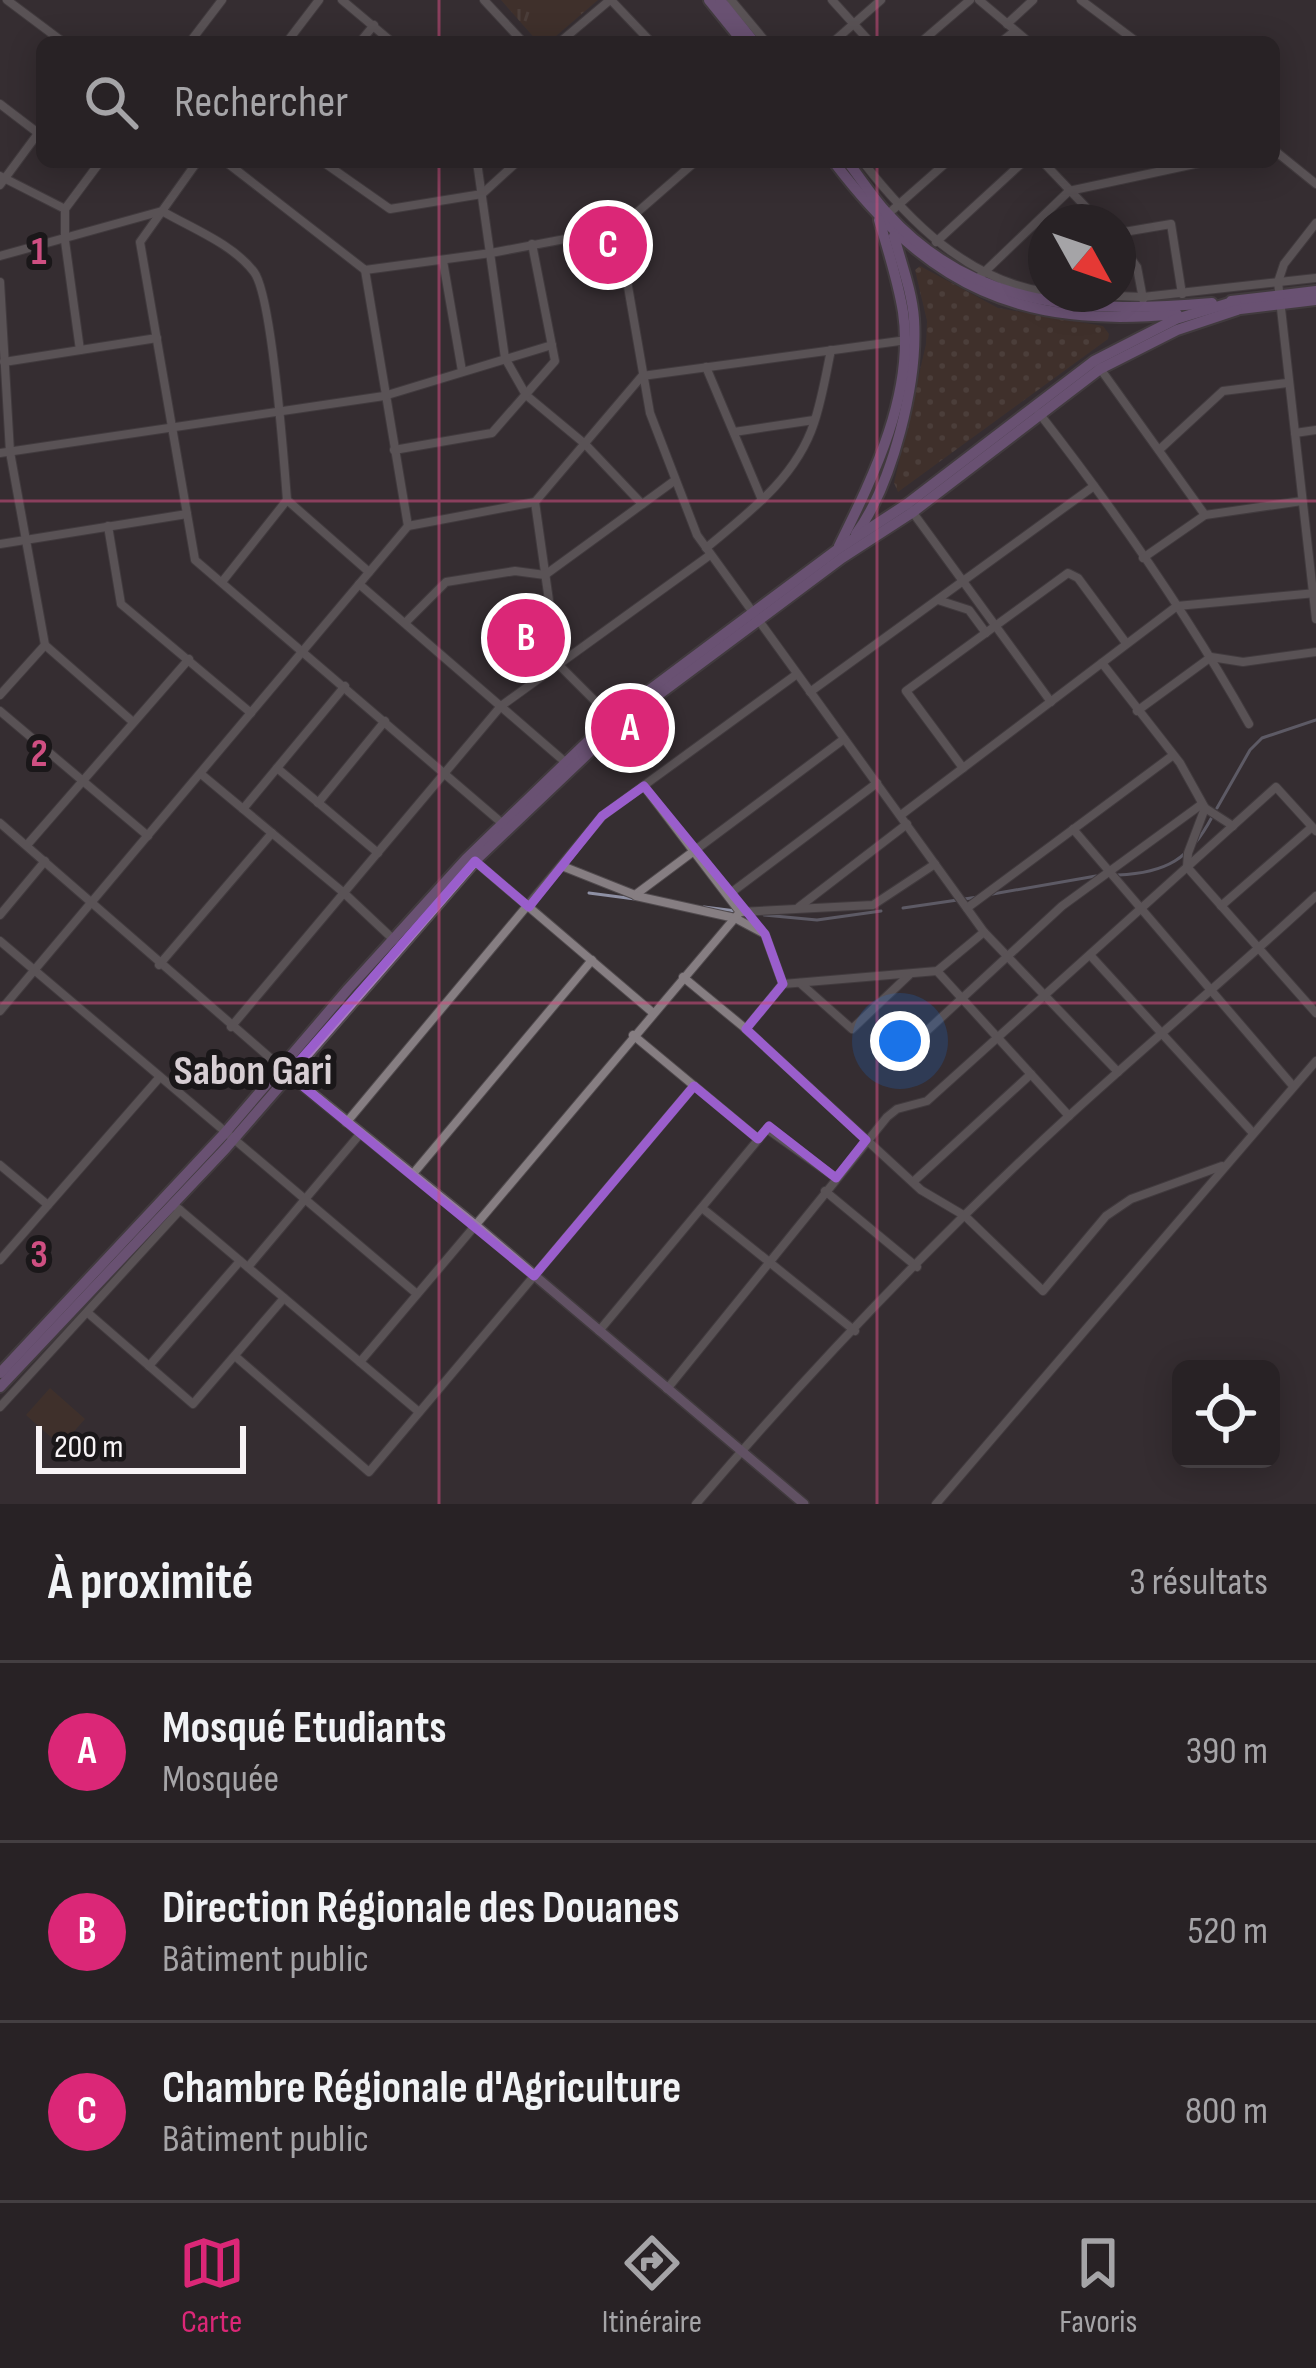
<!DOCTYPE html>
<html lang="fr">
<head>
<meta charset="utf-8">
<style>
  :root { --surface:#282225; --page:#342f32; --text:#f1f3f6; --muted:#a5a4a7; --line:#443f42; --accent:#db2777 }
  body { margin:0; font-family:"Sofia Sans Condensed",sans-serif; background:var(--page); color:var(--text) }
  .controls { position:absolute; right:36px; bottom:36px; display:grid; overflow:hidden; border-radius:18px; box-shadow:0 6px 30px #0003 }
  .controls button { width:108px; height:108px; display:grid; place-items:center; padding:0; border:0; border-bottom:3px solid var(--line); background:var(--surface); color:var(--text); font:60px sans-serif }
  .compass { position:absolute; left:1028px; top:204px; width:108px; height:108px; border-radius:50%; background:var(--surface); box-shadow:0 6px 30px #0003; rotate:130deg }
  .scale { position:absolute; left:36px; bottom:30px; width:210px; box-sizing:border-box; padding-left:12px; border:6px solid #f7f3f5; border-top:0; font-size:33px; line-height:42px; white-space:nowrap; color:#f7f3f5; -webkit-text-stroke:9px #1a1719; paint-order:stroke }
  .you { position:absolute; left:900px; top:1041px; width:42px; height:42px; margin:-30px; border:9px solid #fff; border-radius:50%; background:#1a73e8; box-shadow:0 0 0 18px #1a73e833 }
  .badge { display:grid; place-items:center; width:78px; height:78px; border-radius:50%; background:var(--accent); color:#fff; font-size:39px; font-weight:700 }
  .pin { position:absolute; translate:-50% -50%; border:6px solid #fff; box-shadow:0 3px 12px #0006 }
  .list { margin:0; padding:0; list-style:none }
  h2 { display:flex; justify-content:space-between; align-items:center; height:156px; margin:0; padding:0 48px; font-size:51px }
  h2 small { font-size:39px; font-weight:400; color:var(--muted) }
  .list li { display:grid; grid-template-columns:78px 1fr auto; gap:36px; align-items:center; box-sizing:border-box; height:180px; padding:0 48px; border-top:3px solid var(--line) }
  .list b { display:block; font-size:45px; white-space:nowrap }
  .list p { margin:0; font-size:39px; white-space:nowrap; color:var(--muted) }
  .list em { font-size:39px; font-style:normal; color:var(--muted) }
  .icon { flex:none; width:66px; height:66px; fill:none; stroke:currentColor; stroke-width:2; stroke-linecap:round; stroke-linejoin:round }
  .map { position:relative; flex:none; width:1316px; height:1504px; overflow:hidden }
  .search { position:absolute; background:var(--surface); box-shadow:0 6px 30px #0003; left:36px; right:36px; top:36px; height:132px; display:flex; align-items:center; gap:30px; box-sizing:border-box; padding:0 42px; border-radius:18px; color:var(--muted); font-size:45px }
  .sheet { height:696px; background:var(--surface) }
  nav { display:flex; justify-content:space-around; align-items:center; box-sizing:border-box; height:168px; border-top:3px solid var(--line); background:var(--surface); font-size:33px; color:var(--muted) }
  nav a { display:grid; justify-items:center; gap:6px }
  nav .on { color:var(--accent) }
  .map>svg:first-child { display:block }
  .grass { fill:url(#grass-tufts) }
  .park { fill:url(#park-dots) }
  .pitch { fill:#4d3425 }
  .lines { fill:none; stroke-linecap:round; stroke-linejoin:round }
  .stream { stroke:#8e90a4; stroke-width:3 }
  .street-casing { stroke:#514b4e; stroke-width:10 }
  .secondary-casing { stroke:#514b4e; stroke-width:12 }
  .primary-casing { stroke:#514b4e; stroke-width:14 }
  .street { stroke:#867e82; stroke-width:8 }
  .secondary { stroke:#977da1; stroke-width:9 }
  .primary { stroke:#a87cc0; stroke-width:10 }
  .marked { fill:none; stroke:#9a5ecc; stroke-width:9; stroke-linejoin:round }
  .grid { fill:none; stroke:#cf4f82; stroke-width:3; stroke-opacity:0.55 }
  .labels { text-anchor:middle; stroke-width:12; stroke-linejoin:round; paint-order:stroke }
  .neighbourhood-label { font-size:42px; font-weight:bold; fill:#d7ced3; stroke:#1a1719 }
  .grid-label { font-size:39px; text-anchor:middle; font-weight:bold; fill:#cf4f82; stroke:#1a1719; stroke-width:12; stroke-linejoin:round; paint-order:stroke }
</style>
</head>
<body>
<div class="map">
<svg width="1316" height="1504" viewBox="0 0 1316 1504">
  <defs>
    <pattern id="grass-tufts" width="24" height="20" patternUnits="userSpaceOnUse" patternTransform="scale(3)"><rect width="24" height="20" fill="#4d3425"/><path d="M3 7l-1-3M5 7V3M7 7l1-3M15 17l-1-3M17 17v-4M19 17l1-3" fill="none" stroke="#675245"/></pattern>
    <pattern id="park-dots" width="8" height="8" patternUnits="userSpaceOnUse" patternTransform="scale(3)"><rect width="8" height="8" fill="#4d3425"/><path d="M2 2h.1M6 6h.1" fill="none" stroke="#675245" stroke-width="1.8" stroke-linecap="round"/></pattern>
  </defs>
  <rect width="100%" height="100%" fill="#352e31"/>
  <!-- grass -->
  <path class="grass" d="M501,0H598L549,42H538Z"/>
  <!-- park -->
  <path class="park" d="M920,266L998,308L1103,326L1109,334L1108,339L898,492L894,483L926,344L927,321L915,270Z"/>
  <!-- pitch -->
  <path class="pitch" d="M50,1388L85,1419L61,1446L26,1415Z"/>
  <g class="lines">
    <!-- stream -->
    <g class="stream">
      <path d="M1217,808L1250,750L1262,738L1316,720"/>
      <path d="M1118,875C1166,873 1190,859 1212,817"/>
      <path d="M589,893L635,899"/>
      <path d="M987,895L1096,876"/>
      <path d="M704,907L736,911"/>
      <path d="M903,908L978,897"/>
      <path d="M764,915L817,920L881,911"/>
    </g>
    <defs>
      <g id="street">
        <path d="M7,0L63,42"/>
        <path d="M342,0L392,42"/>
        <path d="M484,0L523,42"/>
        <path d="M611,0L651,42"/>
        <path d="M731,0L766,42"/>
        <path d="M832,0L870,42"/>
        <path d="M979,0L1029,42"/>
        <path d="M1081,0L1137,42"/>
        <path d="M1007,24L1033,0"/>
        <path d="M190,42L222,0"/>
        <path d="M287,42L319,0"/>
        <path d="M360,42L374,25"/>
        <path d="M560,42L610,0"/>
        <path d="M833,42L881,0"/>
        <path d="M921,42L970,0"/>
        <path d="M1001,42L1015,31"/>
        <path d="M0,104L38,133"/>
        <path d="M1274,150L1316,184"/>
        <path d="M197,162L140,242L195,560L503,824"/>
        <path d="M226,162L365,270L491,253L618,229L695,162"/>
        <path d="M323,162L390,209L482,194L517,162"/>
        <path d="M477,162L505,358L526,395L585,444L642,504"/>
        <path d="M863,162C909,221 967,280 1046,292"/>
        <path d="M1043,162L1100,222"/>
        <path d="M0,176L65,209V241L80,350"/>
        <path d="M0,185L42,128"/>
        <path d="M65,209L100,162"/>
        <path d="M888,214L947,162"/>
        <path d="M1316,223L1284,264L1278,282L1316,619"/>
        <path d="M618,229L650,413L697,535L984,932L1118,1072"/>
        <path d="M1118,233L1171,224L1182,294"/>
        <path d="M1118,241L1137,267L1143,299"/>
        <path d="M936,242L1023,162"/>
        <path d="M0,256L162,211C191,228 233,244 254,272C272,296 284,461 287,500L369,572"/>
        <path d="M443,261L462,371"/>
        <path d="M365,270L408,526"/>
        <path d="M975,281L1069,191L1204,162"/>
        <path d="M0,282L10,452L45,645L133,722"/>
        <path d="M1061,294L1143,297L1316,278"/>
        <path d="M4,362L157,338"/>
        <path d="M706,367L762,500"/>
        <path d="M1099,367L1205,515L1302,501"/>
        <path d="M1039,413C1116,512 1188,615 1249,724"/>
        <path d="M734,432L814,420"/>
        <path d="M1295,433L1316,430"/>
        <path d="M394,450L492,433L555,361L532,244"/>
        <path d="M1159,450L1223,391L1287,383"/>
        <path d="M0,453L384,396L552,345"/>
        <path d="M535,502L558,664L615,721"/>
        <path d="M911,510L1051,702"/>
        <path d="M108,526L121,604L251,713"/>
        <path d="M0,544L187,514"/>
        <path d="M706,548C748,513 796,478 814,423C822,399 826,374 831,350"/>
        <path d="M1143,558L1205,515"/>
        <path d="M222,582L287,500"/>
        <path d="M359,584L564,761"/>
        <path d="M938,600L969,610L986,633"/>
        <path d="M405,623L446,582L515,571L545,575L674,481"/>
        <path d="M1102,663L1180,763L1205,808L1188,853L1187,867L1316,1013"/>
        <path d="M810,692L1094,486"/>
        <path d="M0,695L45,645"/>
        <path d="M0,711L148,836"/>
        <path d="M1137,711L1211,657L1243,662L1316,652"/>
        <path d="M277,768L378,853"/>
        <path d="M963,768L906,691L1068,573L1078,578L1126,643"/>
        <path d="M201,774L344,893L394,940"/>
        <path d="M644,786L740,912"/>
        <path d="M318,803L385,721"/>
        <path d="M1205,808L1233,826"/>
        <path d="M243,809L345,686"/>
        <path d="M901,815L1177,606L1316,593"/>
        <path d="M0,823L284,1070"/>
        <path d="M1073,829L1293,1086"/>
        <path d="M27,845L189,659"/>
        <path d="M475,861L652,1012"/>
        <path d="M562,866L635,895L844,739"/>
        <path d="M728,895L877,783"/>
        <path d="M636,896L735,918L765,934L783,984"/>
        <path d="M1221,906L1312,827"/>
        <path d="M799,907L907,824"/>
        <path d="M967,908L1172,756"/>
        <path d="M0,915L45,861"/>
        <path d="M0,941L417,1294"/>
        <path d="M1090,955L1252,1132"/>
        <path d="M159,965L272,833"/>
        <path d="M937,971L1069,1116"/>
        <path d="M683,977L746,1029L921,1190L965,1216L1043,1291L1106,1216L1131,1199L1222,1166"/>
        <path d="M800,983L852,1029L909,975"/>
        <path d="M0,1011L408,526L535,502L642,376L907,340"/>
        <path d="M231,1027L501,706L710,555"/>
        <path d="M746,1029L783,984L937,971L984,932"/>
        <path d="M633,1035L758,1139"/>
        <path d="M905,1051L1062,906L1202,804"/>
        <path d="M346,1123L602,816L797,674"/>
        <path d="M0,1165L48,1205"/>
        <path d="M412,1175L592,960"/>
        <path d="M913,1182L1031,1074"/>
        <path d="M825,1191L917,1267"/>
        <path d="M173,1204L419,1412"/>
        <path d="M702,1208L855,1331"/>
        <path d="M0,1260L159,1078"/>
        <path d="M248,1267L360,1134"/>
        <path d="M88,1313L193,1404L284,1298"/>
        <path d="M599,1331L767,1129L836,1178"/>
        <path d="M235,1356L369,1472L694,1086"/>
        <path d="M360,1362L740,912L873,905L935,864"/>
        <path d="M149,1366L240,1261"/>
        <path d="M667,1389L887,1117L897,1109L927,1101L1276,787L1316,831"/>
        <path d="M0,1407L180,1210"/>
        <path d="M696,1504C812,1368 938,1236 1070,1115C1151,1041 1235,971 1316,896"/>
        <path d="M936,1504L1316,1061"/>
      </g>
      <path id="secondary" d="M288,1074L475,1225L804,1504"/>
      <g id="primary">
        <path d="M709,0L743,42"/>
        <path d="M720,0L754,42"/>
        <path d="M834,162C929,287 1020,329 1177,314"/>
        <path d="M848,162C861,179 873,198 887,213C975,311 1091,313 1212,303"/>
        <path d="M1231,301L1316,291"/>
        <path d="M1232,310L1316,300"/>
        <path d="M856,534C893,483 918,382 914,319C912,291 901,263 894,236"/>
        <path d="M839,546C873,477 915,393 903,312C898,281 888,250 879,220"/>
        <path d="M0,1373L224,1134L348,989L466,859L612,718L838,549L907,504L1094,361L1176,319L1236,301"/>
        <path d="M0,1387L226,1148L475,861L618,725L842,558L913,512L1100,369L1177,330L1237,310"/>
      </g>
    </defs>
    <!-- street casing -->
    <use href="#street" class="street-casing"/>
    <!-- secondary casing -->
    <use href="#secondary" class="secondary-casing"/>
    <!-- primary casing -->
    <use href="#primary" class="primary-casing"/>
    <!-- street -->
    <use href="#street" class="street"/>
    <!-- secondary -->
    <use href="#secondary" class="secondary"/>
    <!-- primary -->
    <use href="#primary" class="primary"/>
  </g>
  <!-- marked area -->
  <path d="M0 0H1316V1504H0ZM644,786L765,934L783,984L746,1029L866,1140L836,1178L769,1126L758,1139L694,1086L534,1276L288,1074L475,861L529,907L602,816Z" fill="#352e31" fill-opacity=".55" fill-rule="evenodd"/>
  <path class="marked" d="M644,786L765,934L783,984L746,1029L866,1140L836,1178L769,1126L758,1139L694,1086L534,1276L288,1074L475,861L529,907L602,816Z"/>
  <!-- grid -->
  <path class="grid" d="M439,0V42M877,0V42M439,162V1504M877,162V1504M0,501H1316M0,1003H1316"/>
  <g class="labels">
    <!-- neighbourhood labels -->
    <g class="neighbourhood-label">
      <text x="253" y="1084">Sabon Gari</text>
    </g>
  </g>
  <g class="grid-label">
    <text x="39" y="264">1</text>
    <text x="39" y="766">2</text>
    <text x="39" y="1267">3</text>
  </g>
</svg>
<div class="controls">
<button><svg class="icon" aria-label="locate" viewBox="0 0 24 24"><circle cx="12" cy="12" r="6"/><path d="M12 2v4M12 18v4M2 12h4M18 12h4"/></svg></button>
</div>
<svg class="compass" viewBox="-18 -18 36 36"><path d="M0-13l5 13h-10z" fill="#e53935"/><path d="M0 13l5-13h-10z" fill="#a5a4a7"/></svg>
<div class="scale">200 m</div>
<div class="you"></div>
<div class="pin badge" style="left:630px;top:728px">A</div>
<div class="pin badge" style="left:526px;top:638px">B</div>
<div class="pin badge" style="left:608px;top:245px">C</div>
<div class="search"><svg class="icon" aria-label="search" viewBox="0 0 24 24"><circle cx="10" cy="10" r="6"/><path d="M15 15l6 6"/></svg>Rechercher</div>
</div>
<section class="sheet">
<h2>À proximité<small>3 résultats</small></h2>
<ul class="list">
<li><span class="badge">A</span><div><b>Mosqué Etudiants</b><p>Mosquée</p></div><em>390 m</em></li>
<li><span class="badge">B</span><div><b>Direction Régionale des Douanes</b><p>Bâtiment public</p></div><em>520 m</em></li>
<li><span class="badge">C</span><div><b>Chambre Régionale d'Agriculture</b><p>Bâtiment public</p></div><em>800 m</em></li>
</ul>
</section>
<nav>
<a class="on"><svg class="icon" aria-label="map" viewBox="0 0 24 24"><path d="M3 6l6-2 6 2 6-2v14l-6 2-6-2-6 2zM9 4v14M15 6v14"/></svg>Carte</a>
<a><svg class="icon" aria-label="directions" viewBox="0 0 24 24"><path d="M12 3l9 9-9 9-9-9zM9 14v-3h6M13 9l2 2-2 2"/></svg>Itinéraire</a>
<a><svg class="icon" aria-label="saved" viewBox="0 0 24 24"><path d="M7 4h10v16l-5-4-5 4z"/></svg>Favoris</a>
</nav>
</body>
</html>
